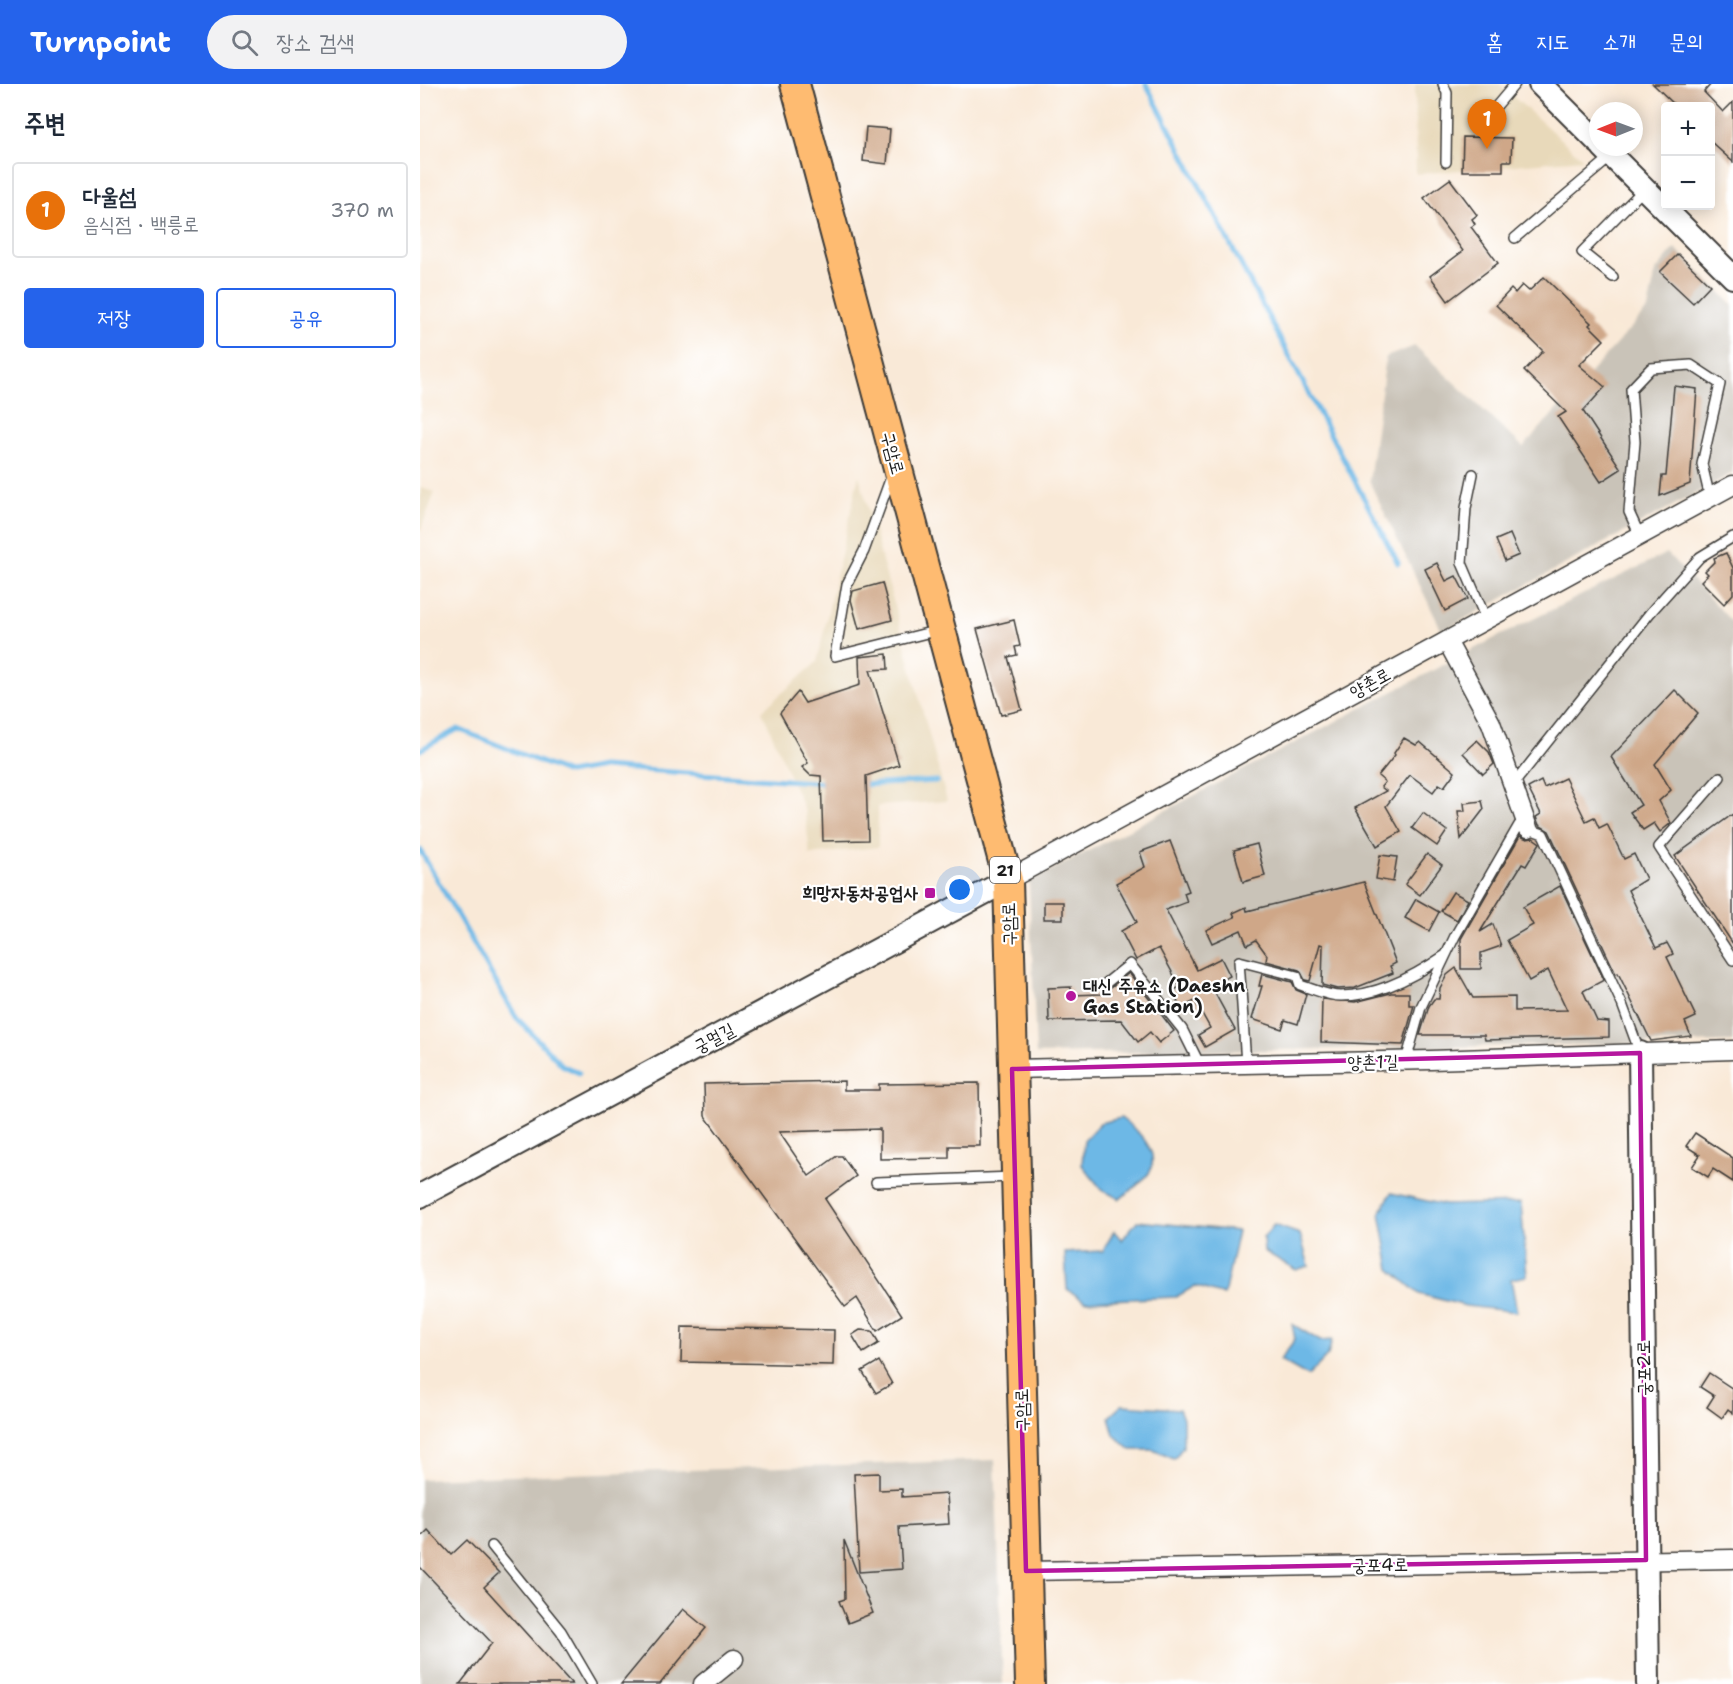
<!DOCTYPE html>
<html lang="ko">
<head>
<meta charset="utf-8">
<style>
  :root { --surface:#fff; --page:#f2f2f3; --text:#1f2937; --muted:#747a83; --line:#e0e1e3; --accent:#2563eb }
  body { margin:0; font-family:"Shantell Sans","Poor Story",sans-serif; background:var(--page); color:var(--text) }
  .controls { position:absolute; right:18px; top:18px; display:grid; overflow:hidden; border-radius:6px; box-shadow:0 3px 15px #0003 }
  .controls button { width:54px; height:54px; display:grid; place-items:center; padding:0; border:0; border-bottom:2px solid var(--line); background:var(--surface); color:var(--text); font:30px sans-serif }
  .compass { position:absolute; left:1169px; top:18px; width:54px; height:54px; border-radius:50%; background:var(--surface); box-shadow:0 3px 15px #0003; rotate:269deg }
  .you { position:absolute; left:540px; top:806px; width:21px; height:21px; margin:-15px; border:4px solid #fff; border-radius:50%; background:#1a73e8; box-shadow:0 0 0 9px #1a73e833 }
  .badge { display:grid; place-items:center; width:39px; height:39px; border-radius:50%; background:var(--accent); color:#fff; font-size:20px; font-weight:700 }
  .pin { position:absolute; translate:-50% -50px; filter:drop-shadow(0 2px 3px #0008) }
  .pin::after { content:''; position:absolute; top:32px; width:21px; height:18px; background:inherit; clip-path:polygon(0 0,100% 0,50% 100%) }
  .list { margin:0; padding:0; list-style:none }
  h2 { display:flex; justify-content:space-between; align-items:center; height:78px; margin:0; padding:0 24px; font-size:26px }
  h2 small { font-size:20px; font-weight:400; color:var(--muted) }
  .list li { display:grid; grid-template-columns:39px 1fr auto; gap:18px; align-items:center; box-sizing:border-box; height:96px; margin:0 12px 12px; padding:0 12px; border:2px solid var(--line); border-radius:6px }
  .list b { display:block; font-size:22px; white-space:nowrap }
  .list p { margin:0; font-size:20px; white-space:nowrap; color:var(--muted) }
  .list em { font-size:20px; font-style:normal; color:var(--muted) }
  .actions { display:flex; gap:12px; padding:18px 24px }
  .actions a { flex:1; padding:14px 0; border:2px solid var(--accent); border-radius:6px; text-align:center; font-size:21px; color:var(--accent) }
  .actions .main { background:var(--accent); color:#fff }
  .icon { flex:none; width:33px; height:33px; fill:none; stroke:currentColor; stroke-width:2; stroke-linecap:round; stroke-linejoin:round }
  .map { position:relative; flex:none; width:1313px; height:1600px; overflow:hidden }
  header { display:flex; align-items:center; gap:36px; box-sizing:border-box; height:84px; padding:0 30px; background:var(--accent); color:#fff }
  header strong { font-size:28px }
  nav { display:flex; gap:33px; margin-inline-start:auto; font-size:21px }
  .search { width:420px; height:54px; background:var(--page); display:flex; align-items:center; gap:15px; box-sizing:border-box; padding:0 21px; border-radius:33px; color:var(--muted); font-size:22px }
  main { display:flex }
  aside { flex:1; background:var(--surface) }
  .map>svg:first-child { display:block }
  .built { fill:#e8d9ba }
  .industrial { fill:#c9c3b8 }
  .water { fill:#6db8e6; stroke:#446a81; stroke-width:1.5 }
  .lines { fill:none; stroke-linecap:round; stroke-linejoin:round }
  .stream { stroke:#6db8e6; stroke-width:5 }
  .building { fill:#cfa788 }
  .service-casing { stroke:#3d3b38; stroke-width:12 }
  .minor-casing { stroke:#3d3b38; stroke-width:21 }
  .tertiary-casing { stroke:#3d3b38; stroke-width:26 }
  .primary-casing { stroke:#3d3b38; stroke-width:32 }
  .service { stroke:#fff; stroke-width:9 }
  .minor { stroke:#fff; stroke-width:18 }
  .tertiary { stroke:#fff; stroke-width:22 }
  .primary { stroke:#febb71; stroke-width:28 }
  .marked { fill:none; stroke:#b5179e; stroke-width:4.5; stroke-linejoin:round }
  .poi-dot { fill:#b5179e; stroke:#fff; stroke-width:2 }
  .labels { text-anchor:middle; stroke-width:4.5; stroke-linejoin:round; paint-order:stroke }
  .shield { fill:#fff; stroke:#606060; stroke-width:1.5 }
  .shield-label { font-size:16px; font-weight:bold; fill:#1c1c1c }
  .street-label { font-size:18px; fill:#1c1c1c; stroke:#fff }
  .poi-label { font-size:18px; font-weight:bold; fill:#1c1c1c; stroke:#fff; text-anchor:end }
</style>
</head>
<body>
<header>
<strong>Turnpoint</strong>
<div class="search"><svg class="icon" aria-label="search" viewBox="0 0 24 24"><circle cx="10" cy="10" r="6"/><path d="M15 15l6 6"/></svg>장소 검색</div>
<nav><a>홈</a><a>지도</a><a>소개</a><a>문의</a></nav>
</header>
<main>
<aside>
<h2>주변<small></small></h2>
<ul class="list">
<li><span class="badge" style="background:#e8710a">1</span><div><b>다울섬</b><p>음식점 · 백릉로</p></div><em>370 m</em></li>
</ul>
<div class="actions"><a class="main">저장</a><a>공유</a></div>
</aside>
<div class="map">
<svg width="1313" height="1600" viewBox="0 0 1313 1600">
  <rect width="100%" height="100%" fill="#fff"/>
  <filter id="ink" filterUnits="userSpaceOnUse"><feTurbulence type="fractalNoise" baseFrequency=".0167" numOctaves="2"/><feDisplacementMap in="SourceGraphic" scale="12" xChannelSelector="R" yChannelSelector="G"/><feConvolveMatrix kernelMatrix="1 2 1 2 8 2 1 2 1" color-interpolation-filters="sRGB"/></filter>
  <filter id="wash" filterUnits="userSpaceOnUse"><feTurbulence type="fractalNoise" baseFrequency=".008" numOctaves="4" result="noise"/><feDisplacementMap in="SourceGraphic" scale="24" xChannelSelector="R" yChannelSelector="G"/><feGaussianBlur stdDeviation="1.35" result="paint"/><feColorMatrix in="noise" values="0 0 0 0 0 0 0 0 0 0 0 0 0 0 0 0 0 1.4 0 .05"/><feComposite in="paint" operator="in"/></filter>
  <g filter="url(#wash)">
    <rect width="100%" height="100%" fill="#f9e9d7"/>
    <!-- built -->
    <g class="built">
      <path d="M995,0H1079L1163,75L996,90Z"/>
      <path d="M439,391L527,717L458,722V763L390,771L385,728L342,627L397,578Z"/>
      <path d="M0,404L15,408L0,448Z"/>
    </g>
    <!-- industrial -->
    <g class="industrial">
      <path d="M1255,164L1313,221V389L1022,547L949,397L966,273L995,262L1103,363L1228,225L1236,187Z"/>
      <path d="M1247,469L1313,539V958L616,970L609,798L1073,555Z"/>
      <path d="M575,1376L583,1600H0V1395Z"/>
    </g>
    <!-- water -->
    <g class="water">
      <path d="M701,1034C716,1045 742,1067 729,1089C723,1098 709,1107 700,1115L682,1106L662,1081L664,1056L680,1039Z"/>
      <path d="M971,1109L1025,1121L1101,1119L1107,1192L1091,1195L1097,1228L1046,1222L999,1210L970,1185L960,1129Z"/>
      <path d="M717,1137L818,1147L804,1211L775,1202L756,1213L665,1217L647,1205L645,1169L683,1167L694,1147L702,1156Z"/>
      <path d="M854,1141L880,1150L889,1182L876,1186L844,1167L843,1154Z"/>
      <path d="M872,1240L900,1257L912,1256L908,1271L888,1292L860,1276L875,1255Z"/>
      <path d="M702,1321L759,1325L763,1335V1363L754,1375L733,1366H711L694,1351L689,1333Z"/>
    </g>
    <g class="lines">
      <!-- stream -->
      <g class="stream">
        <path d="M726,0L978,479"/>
        <path d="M0,666L38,645L148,689L182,683L407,699"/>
        <path d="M440,701L517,697"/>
        <path d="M0,766L96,933L142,981L159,989"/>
      </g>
    </g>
    <g id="blocks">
      <!-- building -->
      <g class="building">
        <path d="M1233,0H1291L1284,8L1303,28L1313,18V78L1290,57V22H1256Z"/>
        <path d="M446,43L470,45L467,80L443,77Z"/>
        <path d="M1043,53L1092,54L1091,77H1083V87H1042Z"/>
        <path d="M1030,95L1057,131L1052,135L1055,140L1051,143L1078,179L1028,217L1010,192L1043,167L1004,114Z"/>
        <path d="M1258,170L1290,201L1273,219L1240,188Z"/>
        <path d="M1124,193L1171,239L1169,241L1184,256L1159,281L1185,303L1163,327L1201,385L1181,398L1138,333L1146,328L1104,287L1123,267L1076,221L1091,205L1095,209L1102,201L1109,207Z"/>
        <path d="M1254,302L1277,305L1270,400L1240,412L1242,392H1246Z"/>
        <path d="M1090,450L1099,471L1085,477L1076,456Z"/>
        <path d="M1306,469L1313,484V510L1304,520L1281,497L1288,490L1285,487L1295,477L1294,474Z"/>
        <path d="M1017,479L1026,497L1036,492L1048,515L1025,527L1005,485Z"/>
        <path d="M462,499L472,536L439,545L431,516L433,507Z"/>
        <path d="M594,536L600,562L595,563L597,571L588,573L602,626L581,631L557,545Z"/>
        <path d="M467,570L468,585L450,586L479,681L446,692L448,756L403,757L401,692L390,691L382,683L388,679L360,629L378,608L385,619L440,601L439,573Z"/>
        <path d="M1255,606L1278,629L1235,680L1251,706L1239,717L1251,739L1240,748L1234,739L1223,746L1210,728L1221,721L1191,673Z"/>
        <path d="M984,654L996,661L1000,658L1035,688L1024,703L1019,700L1013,708L990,691L966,722L981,748L957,762L935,724L966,707L961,703L965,698L958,692L975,671L974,669Z"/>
        <path d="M1057,656L1069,668L1074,680L1063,690L1043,669Z"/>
        <path d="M1145,694L1166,737L1174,733L1179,744L1187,740L1204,775L1214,770L1226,795L1208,806L1236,864L1247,859L1253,870L1247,873L1276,933L1265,938L1271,952L1231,957L1198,889L1196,890L1129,747L1119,741L1116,733L1121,730L1108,704L1121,697L1124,704Z"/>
        <path d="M1062,717L1064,725L1041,755L1038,727H1045L1044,719Z"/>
        <path d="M1003,729L1027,747L1017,762L992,744Z"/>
        <path d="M1313,730V860L1255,772Z"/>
        <path d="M1100,752L1107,755L1113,754L1120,759L1106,782L1102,780L1060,848L1073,840L1081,862L1061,869V885H1041V855Z"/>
        <path d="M750,757L769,807L764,809L767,818L746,826L777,886L801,874L810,892L791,902L815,946L785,963L778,951L790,944L775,917L761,924L752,907L760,903L739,864L716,876L701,847L717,838L696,799L725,783L720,768Z"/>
        <path d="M837,760L845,792L823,798L814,766Z"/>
        <path d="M1007,770L1022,781L1000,811L985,800Z"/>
        <path d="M960,771L977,773L973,798L956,795Z"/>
        <path d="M944,798L976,879L970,882L973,889L935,904L917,905L902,901L903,861L900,860L890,897L885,896L879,886L846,877L847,871L836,856L827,861L821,846L792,859L786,846L815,833L813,829L826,823L827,827Z"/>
        <path d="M1140,802L1184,896L1163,907L1177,937L1189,938V953L1065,956L1064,951H1000L1009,922L1014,915H1019L1020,904L1027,891L1036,884L1053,914L1095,913V927L1147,926L1128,886L1109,897L1087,856L1113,841L1103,823Z"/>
        <path d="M1033,808L1048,816L1037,836L1021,827Z"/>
        <path d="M996,815L1019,828L1009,847L985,834Z"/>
        <rect x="624" y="818" width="19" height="17"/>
        <path d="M709,889L754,947L739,959L730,948L718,958L701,936L629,937L628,904L651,903V911L682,910Z"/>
        <path d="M842,890L872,898L876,906L886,910L878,940L865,936L862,945L832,935L842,902H839Z"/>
        <path d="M971,909H989V921H994L983,961L901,958L902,915L935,918Z"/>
        <path d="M424,997V1006H459V1000L559,999L560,1062H529V1074L460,1075V1045L359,1048L389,1092L417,1072H422L436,1092L405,1115L482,1231L457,1247L437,1214L425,1223L285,1032L284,1000Z"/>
        <path d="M1275,1049L1313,1074V1098L1293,1085L1288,1093L1272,1083L1280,1071L1266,1062Z"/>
        <path d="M262,1243L414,1246L413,1281L261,1278Z"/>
        <path d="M440,1246L452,1247L459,1259L443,1269L432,1251Z"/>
        <path d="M459,1277L472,1300L456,1309L442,1287Z"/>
        <path d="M1289,1289L1313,1305V1329L1308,1325L1302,1334L1287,1323L1294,1312L1280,1303Z"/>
        <path d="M459,1389V1406L482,1405V1413L527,1410L529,1440L479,1443L482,1485L439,1488L434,1390Z"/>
        <path d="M8,1446L31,1471L47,1456L79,1489L64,1503L152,1600H40L72,1559L0,1483V1454Z"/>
        <path d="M424,1456L453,1529L428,1539L419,1517L425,1515Z"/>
        <path d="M263,1525L286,1544L240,1600H201Z"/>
      </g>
    </g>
  </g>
  <g filter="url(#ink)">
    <use href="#blocks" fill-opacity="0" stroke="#3d3b38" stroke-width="1.5"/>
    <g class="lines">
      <defs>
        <g id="service">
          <path d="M1023,0L1027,9L1026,78"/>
          <path d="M1068,32L1095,0"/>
          <path d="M1095,154L1192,72"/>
          <path d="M1193,193L1162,168L1224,105"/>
          <path d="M1053,390L1046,424L1042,479L1066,535"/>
          <path d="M471,393L444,467L427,500L415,572L519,546"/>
          <path d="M1220,452L1209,428L1215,358L1211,305L1231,284L1271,281L1300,300L1282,380L1290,414"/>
          <path d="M1300,693L1239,763L1313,876"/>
          <path d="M1093,701L1230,529L1280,473L1313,453"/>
          <path d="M685,900L710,880L762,945L780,981"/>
          <path d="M986,977L1001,923L1035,852L1099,741L1123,750L1202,920L1220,969"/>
          <path d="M826,980L819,877L877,892L880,901C893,905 908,912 921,912C958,912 995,892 1024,872"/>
          <path d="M456,1098L594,1093"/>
          <path d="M72,1462L141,1547L172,1600"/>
        </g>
        <g id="minor">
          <path d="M1027,557L1071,639L1108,744"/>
          <path d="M588,796L1313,401"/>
          <path d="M592,985L1011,976L1313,966"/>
          <path d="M606,1487L1313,1475"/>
          <path d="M283,1600L314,1575"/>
        </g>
        <g id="tertiary">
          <path d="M1120,0L1178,58"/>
          <path d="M1183,63L1313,193"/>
          <path d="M1220,969L1228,1600"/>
          <path d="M0,1112L588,796"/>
        </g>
        <path id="primary" d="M375,0L588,796L610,1600"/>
      </defs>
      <!-- service casing -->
      <use href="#service" class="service-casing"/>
      <!-- minor casing -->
      <use href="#minor" class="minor-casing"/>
      <!-- tertiary casing -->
      <use href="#tertiary" class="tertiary-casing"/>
      <!-- primary casing -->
      <use href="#primary" class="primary-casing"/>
      <!-- service -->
      <use href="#service" class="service"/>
      <!-- minor -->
      <use href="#minor" class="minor"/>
      <!-- tertiary -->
      <use href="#tertiary" class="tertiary"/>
      <!-- primary -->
      <use href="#primary" class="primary"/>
    </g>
  </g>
  <!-- marked area -->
  <path class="marked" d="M1220,969L1226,1476L606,1487L592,985Z"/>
  <!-- markers -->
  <g class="poi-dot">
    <rect x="504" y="803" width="12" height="12" rx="3"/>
    <circle cx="651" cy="912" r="6"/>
  </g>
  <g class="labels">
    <!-- shield labels -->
    <rect class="shield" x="570" y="773" width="30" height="26" rx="4.5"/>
    <g class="shield-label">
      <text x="585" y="792">21</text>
    </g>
    <!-- street labels -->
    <g class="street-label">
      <text transform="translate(473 369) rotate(75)" y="6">구암로</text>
      <text transform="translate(950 599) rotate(-29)" y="6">양촌로</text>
      <text transform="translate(589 840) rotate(-91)" y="6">구암로</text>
      <text transform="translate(294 954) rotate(-28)" y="6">궁멀길</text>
      <text transform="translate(953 978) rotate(-1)" y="6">양촌1길</text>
      <text transform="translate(1224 1284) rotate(-91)" y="6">궁포2로</text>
      <text transform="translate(602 1326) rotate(-91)" y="6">구암로</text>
      <text transform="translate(960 1481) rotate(-1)" y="6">궁포4로</text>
    </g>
    <!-- poi labels -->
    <g class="poi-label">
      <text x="498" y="815">희망자동차공업사</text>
      <text x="663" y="908" text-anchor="start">대신 주유소 (Daeshn<tspan x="663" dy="21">Gas Station)</tspan></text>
    </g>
  </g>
</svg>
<div class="controls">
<button>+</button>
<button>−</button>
</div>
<svg class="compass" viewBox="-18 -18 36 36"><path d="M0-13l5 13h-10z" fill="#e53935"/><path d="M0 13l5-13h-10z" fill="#747a83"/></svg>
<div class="you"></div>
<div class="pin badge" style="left:1067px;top:65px;background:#e8710a">1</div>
</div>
</main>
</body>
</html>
